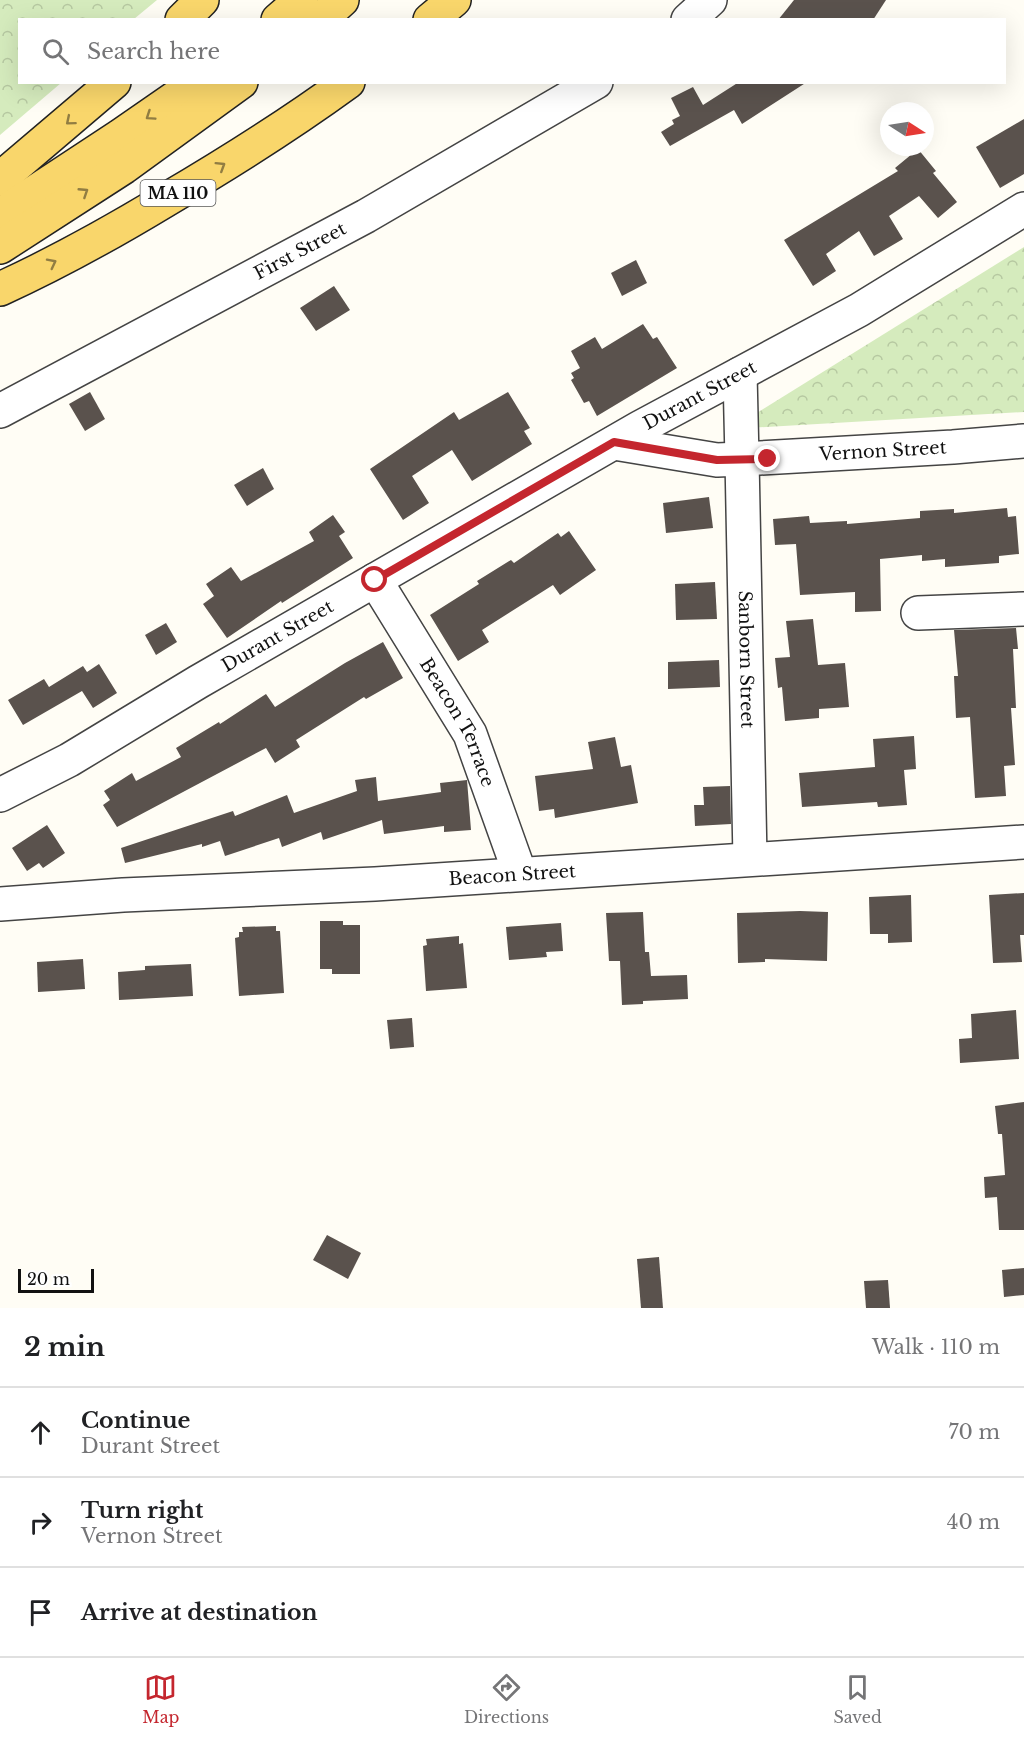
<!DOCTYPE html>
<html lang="en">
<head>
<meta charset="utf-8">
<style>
  :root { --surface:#fff; --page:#f2f2f2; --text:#202124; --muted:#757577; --line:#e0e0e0; --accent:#c4262e }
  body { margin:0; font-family:"Libre Baskerville",serif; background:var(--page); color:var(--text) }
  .compass { position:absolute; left:880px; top:102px; width:54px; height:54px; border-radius:50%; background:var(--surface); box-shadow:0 6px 24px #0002; rotate:102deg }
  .scale { position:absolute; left:18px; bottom:15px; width:76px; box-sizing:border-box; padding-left:6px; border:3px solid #111; border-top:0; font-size:16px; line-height:21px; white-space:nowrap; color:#111; -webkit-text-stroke:4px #fff; paint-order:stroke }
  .stop { position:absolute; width:18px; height:18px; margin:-14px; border:4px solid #c4262e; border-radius:50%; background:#fff }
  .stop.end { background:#c4262e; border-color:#fff; box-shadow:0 2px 6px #0008 }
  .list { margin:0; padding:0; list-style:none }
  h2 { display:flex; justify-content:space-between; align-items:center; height:78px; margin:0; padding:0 24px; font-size:26px }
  h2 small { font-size:20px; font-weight:400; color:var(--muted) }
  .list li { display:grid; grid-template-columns:39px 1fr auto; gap:18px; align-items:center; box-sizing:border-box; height:90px; padding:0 24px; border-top:2px solid var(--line) }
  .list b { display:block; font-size:22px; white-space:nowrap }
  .list p { margin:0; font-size:20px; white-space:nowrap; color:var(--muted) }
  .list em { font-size:20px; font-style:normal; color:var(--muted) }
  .icon { flex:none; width:33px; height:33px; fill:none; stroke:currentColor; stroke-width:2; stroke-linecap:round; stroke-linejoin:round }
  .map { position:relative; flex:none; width:1024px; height:1308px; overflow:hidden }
  .search { position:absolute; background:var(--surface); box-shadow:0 6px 24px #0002; left:18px; right:18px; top:18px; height:66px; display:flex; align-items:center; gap:15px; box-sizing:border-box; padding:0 21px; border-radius:0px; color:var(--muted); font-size:22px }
  .sheet { height:348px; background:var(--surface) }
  nav { display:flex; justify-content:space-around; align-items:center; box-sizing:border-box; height:84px; border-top:2px solid var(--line); background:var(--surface); font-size:16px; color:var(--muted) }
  nav a { display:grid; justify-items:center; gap:3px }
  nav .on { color:var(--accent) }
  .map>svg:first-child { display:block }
  .park { fill:url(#park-crowns) }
  .building { fill:#5a524d }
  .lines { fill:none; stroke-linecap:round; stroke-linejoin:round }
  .minor-casing { stroke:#444; stroke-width:36 }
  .major-casing { stroke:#222; stroke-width:36 }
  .minor { stroke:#fff; stroke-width:33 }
  .major { stroke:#f9d66b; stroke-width:33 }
  .oneway { stroke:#917d42 }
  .route { stroke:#c4262e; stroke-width:8 }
  .labels { text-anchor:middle; stroke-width:6; stroke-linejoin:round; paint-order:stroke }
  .shield { fill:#fff; stroke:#585858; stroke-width:1.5 }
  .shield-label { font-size:16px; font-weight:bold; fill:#111 }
  .street-label { font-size:18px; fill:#111; stroke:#fff }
</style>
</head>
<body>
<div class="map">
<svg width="1024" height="1308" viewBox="0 0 1024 1308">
  <defs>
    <pattern id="park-crowns" width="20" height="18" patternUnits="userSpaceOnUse" patternTransform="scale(1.5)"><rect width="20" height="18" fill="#d5ebbd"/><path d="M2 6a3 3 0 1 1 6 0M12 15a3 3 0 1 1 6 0" fill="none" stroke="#b6c8a1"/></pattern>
  </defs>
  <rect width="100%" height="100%" fill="#fffdf5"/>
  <!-- park -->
  <g class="park">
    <path d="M0,0H157L134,19L20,20V82L61,83L0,135Z"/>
    <path d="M1024,247V412L731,429Z"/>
  </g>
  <!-- building -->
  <g class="building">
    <path d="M794,0H886L873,20H778Z"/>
    <path d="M739,82H807L742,124L734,110L670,146L661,132L674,124L672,120L680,116L671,98L693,87L703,105Z"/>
    <path d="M1024,119V174L1000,188L976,147Z"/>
    <path d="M918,149L936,171L933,173L957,202L938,218L919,196L889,216L903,239L874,256L859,231L826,254L836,271L813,286L784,240L898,171L895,168Z"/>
    <path d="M636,260L647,283L622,296L611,273Z"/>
    <path d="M334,286L350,310L316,331L300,308Z"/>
    <path d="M643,324L653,339L657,337L677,368L597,416L589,401L584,403L571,380L574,378L571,373L580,368L571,351L595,337L602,349Z"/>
    <path d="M90,392L105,419L85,431L69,404Z"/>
    <path d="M508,392L530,428L524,431L532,444L472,481L452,450L412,476L429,503L403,520L370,469L454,412L459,420Z"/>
    <path d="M263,468L274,489L247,506L234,485Z"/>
    <path d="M709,497L713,528L666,533L663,503Z"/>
    <path d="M1007,508L1008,517L1016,516L1019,554L999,556V563L945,567V559L922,561V555L880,559L881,611L855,612V592L800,595L796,544L775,545L773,519L809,516L810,523L847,521V524L920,518V511L954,509V513Z"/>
    <path d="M333,515L345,532L339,536L353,558L282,603L281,601L227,638L203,604L214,596L206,584L231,567L241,581L314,541L309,532Z"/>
    <path d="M569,531L596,570L560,595L553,585L482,630L489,642L458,661L430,615L479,584L477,581L511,560L514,563L558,533L561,537Z"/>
    <path d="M715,582L717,619L676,620L675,584Z"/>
    <path d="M813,619L818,665L845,663L849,707L819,709V718L785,721L782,687L778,688L775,658L790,657L786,621Z"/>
    <path d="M166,623L177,642L156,655L145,635Z"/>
    <path d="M1016,628L1018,649H1013L1016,708H1011L1015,765L1004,766L1006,796L975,798L970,717L956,718L954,676H958L954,630Z"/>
    <path d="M383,642L403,678L366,699L364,697L296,740L300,747L275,763L266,748L117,827L103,805L110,800L104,791L132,773L136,781L181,757L176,748L219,722L220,724L266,694L275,707L345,663Z"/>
    <path d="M719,660L720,687L668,689V662Z"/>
    <path d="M99,664L117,693L93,708L82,691L23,725L8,700L44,679L49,687L83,666L87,672Z"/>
    <path d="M914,736L916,769L904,770L907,805L878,807L877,802L802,807L799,773L875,767L873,739Z"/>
    <path d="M615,737L621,767L631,765L638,803L555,818L554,809L539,811L535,776L593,769L588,742Z"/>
    <path d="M376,777L378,801L441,792L440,783L467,780L471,830L444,832V826L384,834L382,820L323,840L321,832L282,847L279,838L225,856L220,841L202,847V844L125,863L121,848L233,811L235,816L287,795L294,813L357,791L355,780Z"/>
    <path d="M730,786L731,824L695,826L694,805H704L703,787Z"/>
    <path d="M47,825L65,853L43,868L39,863L27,871L12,848Z"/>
    <path d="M1024,893V935H1020L1022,962L993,963L989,895Z"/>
    <path d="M911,895L912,942L888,943V934H870L869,897Z"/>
    <path d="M800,911L828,912L827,961L765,959V962L738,963L737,913Z"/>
    <path d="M643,912L645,952H649L651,976L687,975L688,999L643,1001V1004L622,1005L620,961H609L606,913Z"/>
    <path d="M320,921H343V925H360V974H332V969H320Z"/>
    <path d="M561,923L563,951L546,952L547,957L509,960L506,927Z"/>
    <path d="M276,926V931H280L284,993L239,996L235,938L239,937V932H243L242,927Z"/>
    <path d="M459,936V944L463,943L467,988L426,991L423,946L427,945L426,939Z"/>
    <path d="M83,959L85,989L38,992L37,962Z"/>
    <path d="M191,964L193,996L119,1000L118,972L145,970V966Z"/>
    <path d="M1016,1010L1019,1059L960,1063L959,1039L972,1038L971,1014Z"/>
    <path d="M412,1018L414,1047L390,1049L387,1020Z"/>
    <path d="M1024,1102V1230H999L997,1197L985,1198L984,1177L1005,1175L1002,1134H998L995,1106Z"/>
    <path d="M327,1235L361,1253L348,1279L313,1260Z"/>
    <path d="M659,1257L663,1308H641L637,1259Z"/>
    <path d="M1024,1268V1295L1004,1297L1002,1270Z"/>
    <path d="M888,1280L890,1308H866L864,1281Z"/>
  </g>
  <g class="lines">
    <defs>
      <g id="minor">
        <path d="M688,20L710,0"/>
        <path id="s1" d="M740,374L742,459L953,447L1024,441"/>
        <path id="s2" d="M0,411L366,216L596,82"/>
        <path id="s3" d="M614,443L717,460L742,459L750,859"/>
        <path id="s4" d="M375,580L470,734L520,874"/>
        <path d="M918,613L1024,609"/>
        <path id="s5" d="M0,795L69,760L198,682L639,428L859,310L1024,209"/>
        <path id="s6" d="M0,904L123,895L375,884L1024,842"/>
      </g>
      <g id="major">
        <path d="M182,20L202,0"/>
        <path d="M278,20L301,0"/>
        <path d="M320,20L342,0"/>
        <path d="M430,20L454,0"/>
        <path d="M0,179L114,82"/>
        <path d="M0,215L120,136L198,82"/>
        <path d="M0,247L124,167L241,82"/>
        <path d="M0,289C57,263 111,233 164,201C227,164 289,125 348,82"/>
      </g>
    </defs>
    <!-- minor casing -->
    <use href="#minor" class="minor-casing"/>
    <!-- major casing -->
    <use href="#major" class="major-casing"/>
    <!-- minor -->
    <use href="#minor" class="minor"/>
    <!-- major -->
    <use href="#major" class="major"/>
  </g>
  <!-- one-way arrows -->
  <defs><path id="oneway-chevron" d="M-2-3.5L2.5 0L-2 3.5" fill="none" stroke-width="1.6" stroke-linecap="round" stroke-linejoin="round" transform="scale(1.5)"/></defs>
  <g class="oneway">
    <use href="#oneway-chevron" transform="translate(150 116) rotate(146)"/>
    <use href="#oneway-chevron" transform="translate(70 121) rotate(140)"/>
    <use href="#oneway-chevron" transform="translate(221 166) rotate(-32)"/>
    <use href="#oneway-chevron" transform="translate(84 192) rotate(-33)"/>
    <use href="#oneway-chevron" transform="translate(52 263) rotate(-27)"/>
  </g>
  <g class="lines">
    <!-- route -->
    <path class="route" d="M375,580L614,442L717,460L768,459"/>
  </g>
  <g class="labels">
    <!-- shield labels -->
    <rect class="shield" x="140.5" y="180" width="75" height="26" rx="4.5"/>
    <g class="shield-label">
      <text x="178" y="199">MA 110</text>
    </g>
    <!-- street labels -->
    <g class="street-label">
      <text dy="6" stroke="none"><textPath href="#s2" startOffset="340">First Street</textPath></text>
      <text dy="6" stroke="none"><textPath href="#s5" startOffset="806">Durant Street</textPath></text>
      <text dy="6" stroke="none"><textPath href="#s1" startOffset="226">Vernon Street</textPath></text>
      <text dy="6" stroke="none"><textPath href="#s5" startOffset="320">Durant Street</textPath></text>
      <text dy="6" stroke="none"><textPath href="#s3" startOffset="330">Sanborn Street</textPath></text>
      <text dy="6" stroke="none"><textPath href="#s4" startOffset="165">Beacon Terrace</textPath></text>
      <text dy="6" stroke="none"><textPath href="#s6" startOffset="513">Beacon Street</textPath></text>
    </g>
  </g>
</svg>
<svg class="compass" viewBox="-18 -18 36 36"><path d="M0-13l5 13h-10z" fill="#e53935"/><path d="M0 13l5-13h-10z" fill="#757577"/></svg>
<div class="scale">20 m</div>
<div class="stop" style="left:375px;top:580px"></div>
<div class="stop end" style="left:768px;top:459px"></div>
<div class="search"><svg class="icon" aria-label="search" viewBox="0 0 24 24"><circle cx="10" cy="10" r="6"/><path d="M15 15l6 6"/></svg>Search here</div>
</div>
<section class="sheet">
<h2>2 min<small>Walk · 110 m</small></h2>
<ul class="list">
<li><svg class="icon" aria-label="ahead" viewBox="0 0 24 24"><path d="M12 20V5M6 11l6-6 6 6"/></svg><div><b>Continue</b><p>Durant Street</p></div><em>70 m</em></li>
<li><svg class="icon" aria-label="right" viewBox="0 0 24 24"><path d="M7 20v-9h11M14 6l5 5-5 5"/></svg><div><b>Turn right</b><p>Vernon Street</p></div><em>40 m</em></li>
<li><svg class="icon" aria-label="arrive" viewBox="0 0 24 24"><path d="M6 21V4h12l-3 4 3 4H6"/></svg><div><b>Arrive at destination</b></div></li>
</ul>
</section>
<nav>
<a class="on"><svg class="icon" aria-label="map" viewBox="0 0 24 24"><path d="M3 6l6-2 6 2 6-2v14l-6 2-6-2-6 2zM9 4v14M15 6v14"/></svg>Map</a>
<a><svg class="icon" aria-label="directions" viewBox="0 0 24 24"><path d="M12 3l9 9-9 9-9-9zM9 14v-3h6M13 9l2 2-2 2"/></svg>Directions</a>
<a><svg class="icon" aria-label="saved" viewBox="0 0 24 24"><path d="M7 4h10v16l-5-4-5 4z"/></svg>Saved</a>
</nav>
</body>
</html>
